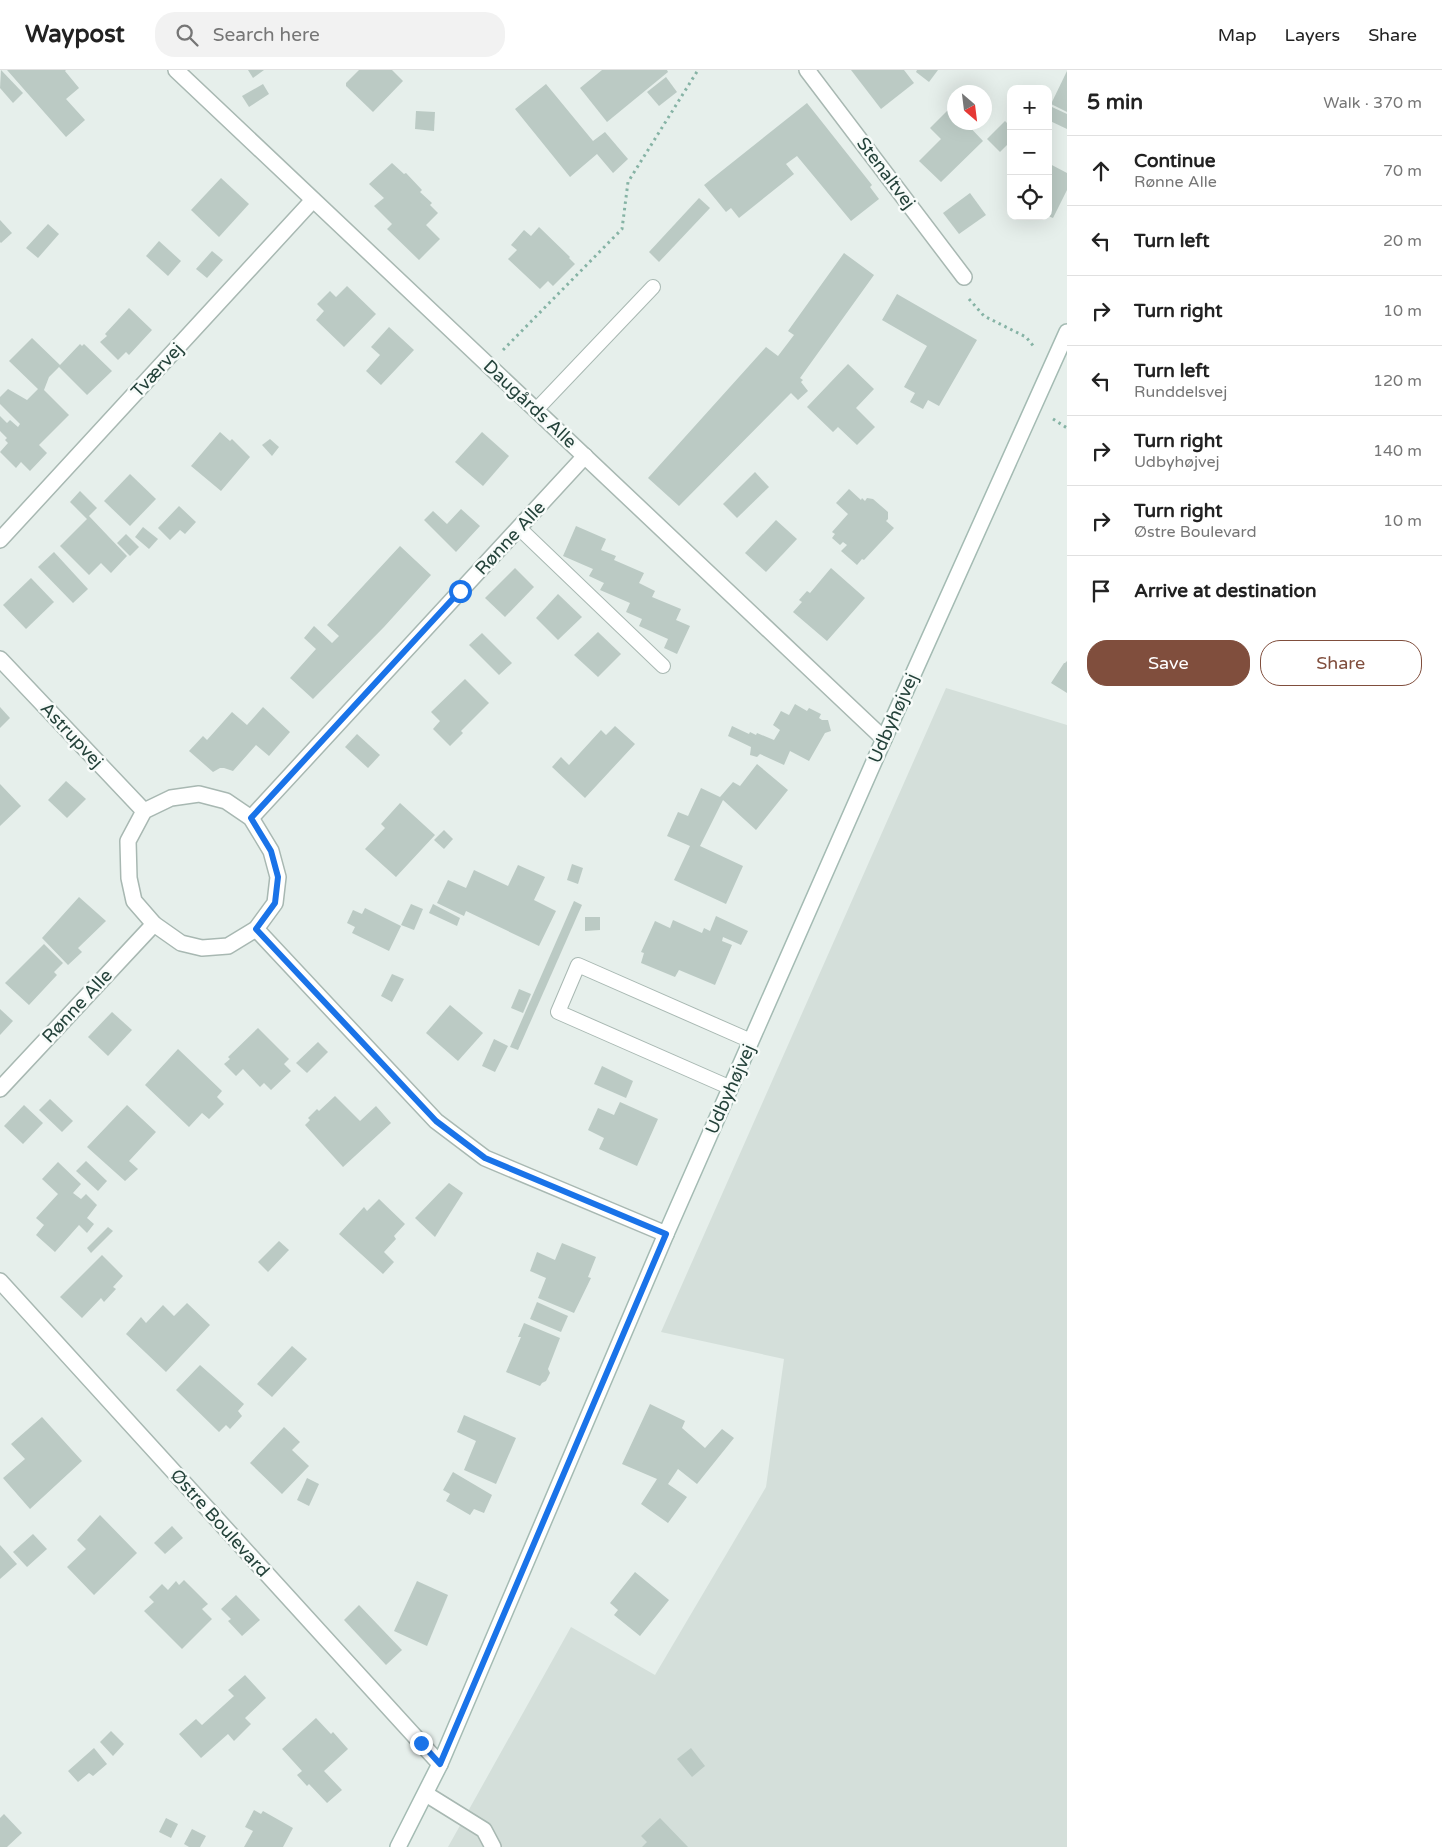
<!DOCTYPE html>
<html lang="en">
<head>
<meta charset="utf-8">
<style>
  :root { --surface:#fff; --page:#f2f2f2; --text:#222; --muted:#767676; --line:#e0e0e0; --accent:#804e3d }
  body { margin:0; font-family:"Varela Round",sans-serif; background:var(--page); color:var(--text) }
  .controls { position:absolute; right:15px; top:15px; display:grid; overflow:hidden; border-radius:10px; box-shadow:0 5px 20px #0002 }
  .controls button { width:45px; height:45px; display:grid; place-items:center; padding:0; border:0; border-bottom:1px solid var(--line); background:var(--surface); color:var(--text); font:25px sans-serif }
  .compass { position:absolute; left:947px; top:15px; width:45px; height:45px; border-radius:50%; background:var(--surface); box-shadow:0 5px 20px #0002; rotate:152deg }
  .stop { position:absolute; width:15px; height:15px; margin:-11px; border:4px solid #1a73e8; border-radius:50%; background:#fff }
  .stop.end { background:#1a73e8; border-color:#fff; box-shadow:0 1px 5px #0008 }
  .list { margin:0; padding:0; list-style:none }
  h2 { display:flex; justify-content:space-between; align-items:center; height:65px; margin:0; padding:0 20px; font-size:21px }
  h2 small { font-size:16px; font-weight:400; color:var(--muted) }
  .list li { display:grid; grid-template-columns:32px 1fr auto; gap:15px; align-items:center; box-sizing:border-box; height:70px; padding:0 20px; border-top:1px solid var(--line) }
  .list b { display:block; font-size:19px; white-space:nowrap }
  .list p { margin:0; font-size:16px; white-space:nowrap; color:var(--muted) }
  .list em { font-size:16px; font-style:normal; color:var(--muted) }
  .actions { display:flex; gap:10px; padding:15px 20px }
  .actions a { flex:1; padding:11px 0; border:1px solid var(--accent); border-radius:20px; text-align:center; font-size:18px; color:var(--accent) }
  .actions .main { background:var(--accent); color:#fff }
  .icon { flex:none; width:28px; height:28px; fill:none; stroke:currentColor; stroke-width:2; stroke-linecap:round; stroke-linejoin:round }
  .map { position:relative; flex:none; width:1067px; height:1777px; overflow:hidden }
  header { display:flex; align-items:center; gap:30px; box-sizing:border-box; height:70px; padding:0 25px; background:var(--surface); border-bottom:1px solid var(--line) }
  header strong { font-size:24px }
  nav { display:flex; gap:28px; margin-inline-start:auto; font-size:18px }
  .search { width:350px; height:45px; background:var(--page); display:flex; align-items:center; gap:12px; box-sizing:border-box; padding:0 18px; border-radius:20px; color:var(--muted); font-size:19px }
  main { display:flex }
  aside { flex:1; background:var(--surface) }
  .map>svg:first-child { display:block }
  .built { fill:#d4dfda }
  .building { fill:#bbcac4 }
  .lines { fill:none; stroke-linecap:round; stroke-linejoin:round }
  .lane-casing { stroke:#a8b8b2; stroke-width:16 }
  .street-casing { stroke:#a8b8b2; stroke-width:18 }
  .secondary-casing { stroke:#a4bbb3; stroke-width:18 }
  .path { stroke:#86b3a5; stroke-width:3; stroke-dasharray:2.5 4; stroke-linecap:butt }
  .lane { stroke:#fff; stroke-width:14 }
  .street { stroke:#fff; stroke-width:15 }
  .secondary { stroke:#fff; stroke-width:15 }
  .route { stroke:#1a73e8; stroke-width:6 }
  .labels { text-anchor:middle; stroke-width:5; stroke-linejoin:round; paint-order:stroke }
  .street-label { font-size:18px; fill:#24423a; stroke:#f7fbf9 }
</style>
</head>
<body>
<header>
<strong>Waypost</strong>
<div class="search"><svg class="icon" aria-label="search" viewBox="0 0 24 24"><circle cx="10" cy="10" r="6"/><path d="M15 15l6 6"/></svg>Search here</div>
<nav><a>Map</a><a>Layers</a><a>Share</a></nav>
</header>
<main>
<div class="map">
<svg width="1067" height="1777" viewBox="0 0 1067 1777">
  <rect width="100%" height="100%" fill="#e6efeb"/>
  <!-- built -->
  <path class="built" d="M946,618L1067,655V1777H448L571,1557L655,1605L766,1417L784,1289L661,1262Z"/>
  <!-- building -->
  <g class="building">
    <path d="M1,0L23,23L13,33L0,18Z"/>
    <path d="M7,0H66L65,1L79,18L66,29L85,50L66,67Z"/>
    <path d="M248,0H264L253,8Z"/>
    <path d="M359,0H392L403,11L373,42L346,16V13Z"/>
    <path d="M602,0H667L668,2L607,52L580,18Z"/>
    <path d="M851,0H904L914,13L881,39Z"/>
    <path d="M917,0H938L929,12L916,2Z"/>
    <path d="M1067,1V42L1051,34Z"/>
    <path d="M666,7L677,22L659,36L647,22Z"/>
    <path d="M263,14L269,24L249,37L242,26Z"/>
    <path d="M546,14L593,71L605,62L628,89L613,103L597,84L570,107L515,39Z"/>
    <path d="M807,33L872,115L870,117L879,129L851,151L797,86L786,94L794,104L739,148L731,138L726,142L704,115Z"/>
    <path d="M954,34V52H965L983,71L941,112L919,91L941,69L930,58Z"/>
    <path d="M1052,37L1067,44V59L1048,50V45Z"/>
    <path d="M416,41L435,42L434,61L415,59Z"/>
    <path d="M1005,51L1011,57V71L1000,82L987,69Z"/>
    <path d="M392,93L404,104L406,103L422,120L420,122L432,133L430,135L438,143L426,155L440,169L419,190L387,159L392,154L374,136L384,128L369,114Z"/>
    <path d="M1048,93L1067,103V120L1053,148L1048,146Z"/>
    <path d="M221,108L249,134L219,167L191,140Z"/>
    <path d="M970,123L986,145L959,164L943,143Z"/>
    <path d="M699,128L710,138L659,192L649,182Z"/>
    <path d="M0,150L12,163L1,173L0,172Z"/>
    <path d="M48,154L59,164L38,188L26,178Z"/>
    <path d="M539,157L570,187L569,188L575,194L553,216L548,211L540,219L508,189L517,180L511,175L524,160L531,166Z"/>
    <path d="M159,171L181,191L168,206L146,186Z"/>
    <path d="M212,181L223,190L207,208L196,199Z"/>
    <path d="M844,183L874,205L800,308L803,310L801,312L808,321L798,330L791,323L679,436L648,408L766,277L778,286L794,265L788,261Z"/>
    <path d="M347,216L376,244L344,277L316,250L324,241L317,234L330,221L336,227Z"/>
    <path d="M897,224L977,270L939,336L928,330L923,339L910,332L915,323L904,317L927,276L882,250Z"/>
    <path d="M129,238L152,260L129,285L126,282L118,290L100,272L107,266L105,264Z"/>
    <path d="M389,257L414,280L381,315L366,301L380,285L371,277Z"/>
    <path d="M32,268L60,295L80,274L82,276L84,274L112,301L87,325L59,297L49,307L44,320L69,345L39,375L47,383L30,401L21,392L16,398L0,382L8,373L5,370L7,368L0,361V346L7,353L10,350L18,357L20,354L0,334V327L8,319L27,330L38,319L9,291Z"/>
    <path d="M848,294L874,319L856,338L875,357L857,375L838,357L833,362L807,337Z"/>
    <path d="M220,362L230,371L232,369L250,387L221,421L191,396Z"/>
    <path d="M482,362L509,386L483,416L455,392Z"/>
    <path d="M270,369L279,377L272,386L262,375Z"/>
    <path d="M755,402L769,417L737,448L723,434Z"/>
    <path d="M130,404L156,429L130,456L104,431Z"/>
    <path d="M849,419L861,430L862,428L865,431L867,428L873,429L888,442V449L886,451L894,458L864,490L862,489L857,495L841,481L847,475L843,472L840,475L832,468L835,464L832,462L848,444L836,433Z"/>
    <path d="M80,421L97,438L89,446L127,486L111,503L101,493L89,505L60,476L87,449L70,432Z"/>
    <path d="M179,436L196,452L185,464L180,460L170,470L158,458Z"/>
    <path d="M461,439L480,456L456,482L424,450L433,441L447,454Z"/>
    <path d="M776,450L797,469L766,502L745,483Z"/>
    <path d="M576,456L606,469L601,480L616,486L614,490L644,503L639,513L655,521L652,527L681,539L676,550L690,556L677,584L664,578L668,569L639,556L642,549L626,542L630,533L600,520L604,513L589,506L593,499L563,486Z"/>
    <path d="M143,457L158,469L149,479L135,467Z"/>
    <path d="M126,464L139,477L130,486L117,473Z"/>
    <path d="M400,476L431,505L384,557L313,629L290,608L316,579L304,568L314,556L332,573L339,566L327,555Z"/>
    <path d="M54,482L88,519L73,533L38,497Z"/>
    <path d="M515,498L534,517L505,547L485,528Z"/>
    <path d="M831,498L865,528L827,571L793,542L802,532L799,530L807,521L810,523Z"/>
    <path d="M31,508L54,532L26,559L3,535Z"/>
    <path d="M558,524L582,547L558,570L536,548Z"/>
    <path d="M598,562L621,584L598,607L574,585Z"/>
    <path d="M482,563L512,593L499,605L469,575Z"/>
    <path d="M1067,591V623L1051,613L1064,593H1065Z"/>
    <path d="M465,609L489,633L461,661L463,663L450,676L433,659L440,651L431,642Z"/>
    <path d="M795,634L807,641L809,638L821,644L819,648L822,650H828L831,661L825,663L809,691L790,681L784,695L760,684L757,687L750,685L751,677L728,666L732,656L749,664L750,662L756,665L757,663L774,670L780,660L773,655L781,641L789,645Z"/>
    <path d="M0,637L10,648L0,658Z"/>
    <path d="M263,637L290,662L269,686L256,675L233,701L224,698H220L213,702L189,681L203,666L207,670L232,642L247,655Z"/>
    <path d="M615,656L635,674L585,728L552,697L561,687L569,695L601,660L606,665Z"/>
    <path d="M357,664L380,685L368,698L345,677Z"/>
    <path d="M757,694L788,720L756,760L723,730L700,776L743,796L726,834L674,810L690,776L667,766L678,742L688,746L701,718L720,727L733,712L740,716Z"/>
    <path d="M66,711L86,729L67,748L48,730Z"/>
    <path d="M0,714L21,736L0,756Z"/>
    <path d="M400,733L435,765L396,807L365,779L385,758L381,754Z"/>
    <path d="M444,760L453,769L444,779L434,770Z"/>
    <path d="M572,794L583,798L578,814L567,810Z"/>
    <path d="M518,795L545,807L534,830L556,841L539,876L466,841L464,846L437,833L448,810L466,818L474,800L508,816Z"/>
    <path d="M79,827L106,851L78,878L82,882L68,895L42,868Z"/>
    <path d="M574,831L582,835L518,980L510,977Z"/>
    <path d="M411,834L423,839L414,860L401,855Z"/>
    <path d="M433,834L460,848L457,856L429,843Z"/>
    <path d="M365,838L401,856L389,881L352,863L355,857L347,853L353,840L362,844Z"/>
    <path d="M716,846L748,861L741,875L723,867L722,871L732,875L715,915L679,900L675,907L641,893L644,883L641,882L655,851L670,858L673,850L702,863L704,858L710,861Z"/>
    <path d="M585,847H600V860L585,861Z"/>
    <path d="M44,874L63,893L54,902L57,905L29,935L5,913Z"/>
    <path d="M392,904L404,909L392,932L381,926Z"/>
    <path d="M519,919L531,924L523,943L511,938Z"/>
    <path d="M450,935L483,963L458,991L426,963Z"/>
    <path d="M0,939L13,951L0,965Z"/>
    <path d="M112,942L132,960L108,986L88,967Z"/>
    <path d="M258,958L289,989L284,994L291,1001L271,1020L264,1013L260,1017L243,999L236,1006L224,994L230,989L228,987Z"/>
    <path d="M494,969L508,976L495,1002L482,996Z"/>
    <path d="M318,972L328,982L307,1003L296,993Z"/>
    <path d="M178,979L222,1021L217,1027L224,1034L209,1049L202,1043L189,1057L145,1015Z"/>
    <path d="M602,996L633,1011L626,1028L594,1014Z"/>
    <path d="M335,1026L360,1051L376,1036L391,1053L343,1097L305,1055L310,1050L308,1048L317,1039L319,1041Z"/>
    <path d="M50,1029L73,1051L62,1062L39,1040Z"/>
    <path d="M620,1032L658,1049L637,1096L599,1079L604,1068L588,1060L598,1038L614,1045Z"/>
    <path d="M24,1035L43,1053L23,1074L4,1056Z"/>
    <path d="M127,1035L156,1062L129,1091L138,1099L125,1111L87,1077Z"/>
    <path d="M86,1091L107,1111L98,1121L76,1101Z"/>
    <path d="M58,1092L81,1114L73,1123L81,1129L86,1124L97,1135L87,1148L94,1154L87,1163L79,1155L55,1182L36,1165L44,1155L36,1148L58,1124L42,1109Z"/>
    <path d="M449,1113L463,1123L435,1167L415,1148Z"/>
    <path d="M379,1129L405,1154L394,1166L396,1169L384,1182L394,1192L383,1204L339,1164L364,1137L367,1141Z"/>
    <path d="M108,1157L113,1161L91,1183L87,1178Z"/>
    <path d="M279,1171L289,1180L268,1202L258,1192Z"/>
    <path d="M562,1173L596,1187L588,1207L591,1208L574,1243L538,1228L546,1208L530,1201L537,1182L555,1190Z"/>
    <path d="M102,1185L123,1206L113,1217L116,1219L104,1232L101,1228L82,1248L60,1227Z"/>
    <path d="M537,1232L568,1246L561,1262L530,1249Z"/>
    <path d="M187,1233L210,1255L166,1302L126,1264L141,1247L146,1253L163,1235L174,1246Z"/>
    <path d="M524,1253L560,1268L548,1299L550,1303L546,1311L542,1313L540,1316L506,1302L521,1267H518Z"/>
    <path d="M292,1276L307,1289L272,1327L257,1314Z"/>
    <path d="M200,1295L244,1334L238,1341L242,1346L230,1359L226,1355L219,1362L176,1320Z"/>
    <path d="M650,1334L685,1351L682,1358L705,1378L722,1359L734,1368L697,1414L678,1399L668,1414L687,1427L668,1453L641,1434L657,1409L622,1394Z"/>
    <path d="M464,1345L516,1368L496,1414L464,1400L476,1371L457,1362Z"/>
    <path d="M42,1347L82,1391L30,1439L3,1408L25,1389L11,1374Z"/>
    <path d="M284,1357L300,1372L292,1380L309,1396L282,1424L250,1393Z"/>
    <path d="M453,1402L492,1425L484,1443L474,1439L470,1445L446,1431L450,1424L443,1420Z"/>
    <path d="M307,1408L319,1414L309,1436L297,1430Z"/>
    <path d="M100,1445L137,1483L94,1525L67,1497L86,1479L77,1470Z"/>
    <path d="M172,1456L183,1468L165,1484L154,1473Z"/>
    <path d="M33,1464L47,1479L27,1497L13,1482Z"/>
    <path d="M0,1475L17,1494L0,1509Z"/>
    <path d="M635,1502L669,1530L640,1566L614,1545L618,1540L610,1533Z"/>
    <path d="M184,1510L208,1534L202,1539L212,1549L182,1579L144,1541L154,1532L149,1527L162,1514L168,1520L176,1511L179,1515Z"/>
    <path d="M417,1511L448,1525L427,1576L394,1561Z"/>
    <path d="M236,1525L260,1550L242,1566L228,1551L231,1549L221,1539Z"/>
    <path d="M359,1535L402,1580L386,1595L344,1550Z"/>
    <path d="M245,1605L266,1628L245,1648L251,1654L234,1671L228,1664L201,1688L179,1664L196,1649L202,1655L234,1626L228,1620Z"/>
    <path d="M316,1648L331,1664L333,1662L348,1679L324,1701L342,1720L327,1733L309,1714L307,1716L297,1705L302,1701L282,1679Z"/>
    <path d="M111,1661L124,1674L113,1686L100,1672Z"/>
    <path d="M94,1678L107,1694L93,1706L89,1703L78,1712L68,1701Z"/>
    <path d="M691,1678L705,1696L692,1707L677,1689Z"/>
    <path d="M254,1740L261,1744L263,1741L293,1758L283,1777H244L253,1761L245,1757Z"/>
    <path d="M4,1744L22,1763L7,1777H0V1748Z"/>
    <path d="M166,1748L178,1754L171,1768L159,1762Z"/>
    <path d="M660,1748L688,1777H642L647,1772L641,1766Z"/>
    <path d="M192,1759L206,1766L200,1777H189L184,1774Z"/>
  </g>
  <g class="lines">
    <defs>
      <g id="lane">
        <path d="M536,340L653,217"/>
        <path d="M519,458L663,596"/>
        <path d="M731,1018L558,942L578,895L751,971"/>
      </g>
      <g id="street">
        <path d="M176,0L884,669"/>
        <path d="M807,0L964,207"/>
        <path d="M0,470L313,130"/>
        <path d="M0,589L144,741"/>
        <path d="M199,724L226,731L251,748L271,781L278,807L275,833L256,859L228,876L202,878L181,873L154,854L134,831L129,808L128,771L144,741L171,728Z"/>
        <path d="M251,748L585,386"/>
        <path d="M256,859L436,1051L485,1088L666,1164"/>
        <path d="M0,1019L154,854"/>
        <path d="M0,1211L440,1694"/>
        <path d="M426,1724L484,1760L493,1777"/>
      </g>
      <path id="secondary" d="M398,1777L440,1694L666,1164L884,669L1067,262"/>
    </defs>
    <!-- lane casing -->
    <use href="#lane" class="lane-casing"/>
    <!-- street casing -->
    <use href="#street" class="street-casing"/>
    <!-- secondary casing -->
    <use href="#secondary" class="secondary-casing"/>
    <!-- path -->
    <g class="path">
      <path d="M969,229L984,246L1026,267L1035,278"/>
      <path d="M503,280L622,159L628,112L698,0"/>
      <path d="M1053,349L1067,358"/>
    </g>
    <!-- lane -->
    <use href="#lane" class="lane"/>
    <!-- street -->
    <use href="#street" class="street"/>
    <!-- secondary -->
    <use href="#secondary" class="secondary"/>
  </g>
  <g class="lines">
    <!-- route -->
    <path class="route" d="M421,1673L440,1694L666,1164L485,1088L436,1051L256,859L275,833L278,807L271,781L251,748L460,521"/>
  </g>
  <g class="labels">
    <!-- street labels -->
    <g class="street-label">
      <text transform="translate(886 103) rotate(53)" y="6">Stenaltvej</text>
      <text transform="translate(157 300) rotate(-47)" y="6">Tværvej</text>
      <text transform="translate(530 334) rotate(43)" y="6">Daugårds Alle</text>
      <text transform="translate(510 468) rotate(-47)" y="6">Rønne Alle</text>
      <text transform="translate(893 648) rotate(-66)" y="6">Udbyhøjvej</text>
      <text transform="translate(72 665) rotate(47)" y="6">Astrupvej</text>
      <text transform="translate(77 936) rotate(-47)" y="6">Rønne Alle</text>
      <text transform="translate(730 1019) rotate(-66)" y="6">Udbyhøjvej</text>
      <text transform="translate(220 1453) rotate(48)" y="6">Østre Boulevard</text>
    </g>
  </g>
</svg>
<div class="controls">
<button>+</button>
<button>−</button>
<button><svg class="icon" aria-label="locate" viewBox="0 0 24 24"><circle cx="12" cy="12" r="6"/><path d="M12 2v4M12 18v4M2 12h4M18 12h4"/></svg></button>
</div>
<svg class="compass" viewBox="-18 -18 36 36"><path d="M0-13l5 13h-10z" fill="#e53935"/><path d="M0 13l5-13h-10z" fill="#767676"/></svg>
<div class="stop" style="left:460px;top:521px"></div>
<div class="stop end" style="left:421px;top:1673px"></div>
</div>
<aside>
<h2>5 min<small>Walk · 370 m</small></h2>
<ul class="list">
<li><svg class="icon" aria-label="ahead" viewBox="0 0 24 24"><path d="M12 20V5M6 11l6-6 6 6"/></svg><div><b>Continue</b><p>Rønne Alle</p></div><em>70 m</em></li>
<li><svg class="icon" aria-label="left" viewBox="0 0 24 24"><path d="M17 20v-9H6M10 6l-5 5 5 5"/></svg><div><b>Turn left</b></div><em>20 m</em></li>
<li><svg class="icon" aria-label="right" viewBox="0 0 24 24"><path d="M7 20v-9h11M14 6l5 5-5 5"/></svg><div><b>Turn right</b></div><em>10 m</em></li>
<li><svg class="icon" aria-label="left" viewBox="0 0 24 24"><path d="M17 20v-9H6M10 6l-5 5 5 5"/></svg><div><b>Turn left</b><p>Runddelsvej</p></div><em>120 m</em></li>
<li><svg class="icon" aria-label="right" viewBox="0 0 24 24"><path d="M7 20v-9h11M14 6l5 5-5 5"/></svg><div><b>Turn right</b><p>Udbyhøjvej</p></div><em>140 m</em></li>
<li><svg class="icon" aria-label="right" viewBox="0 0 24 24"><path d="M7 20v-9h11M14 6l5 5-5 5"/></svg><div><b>Turn right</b><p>Østre Boulevard</p></div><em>10 m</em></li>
<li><svg class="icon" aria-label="arrive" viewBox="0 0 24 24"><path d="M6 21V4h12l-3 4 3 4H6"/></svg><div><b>Arrive at destination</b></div></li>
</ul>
<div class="actions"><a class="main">Save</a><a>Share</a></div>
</aside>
</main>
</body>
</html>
